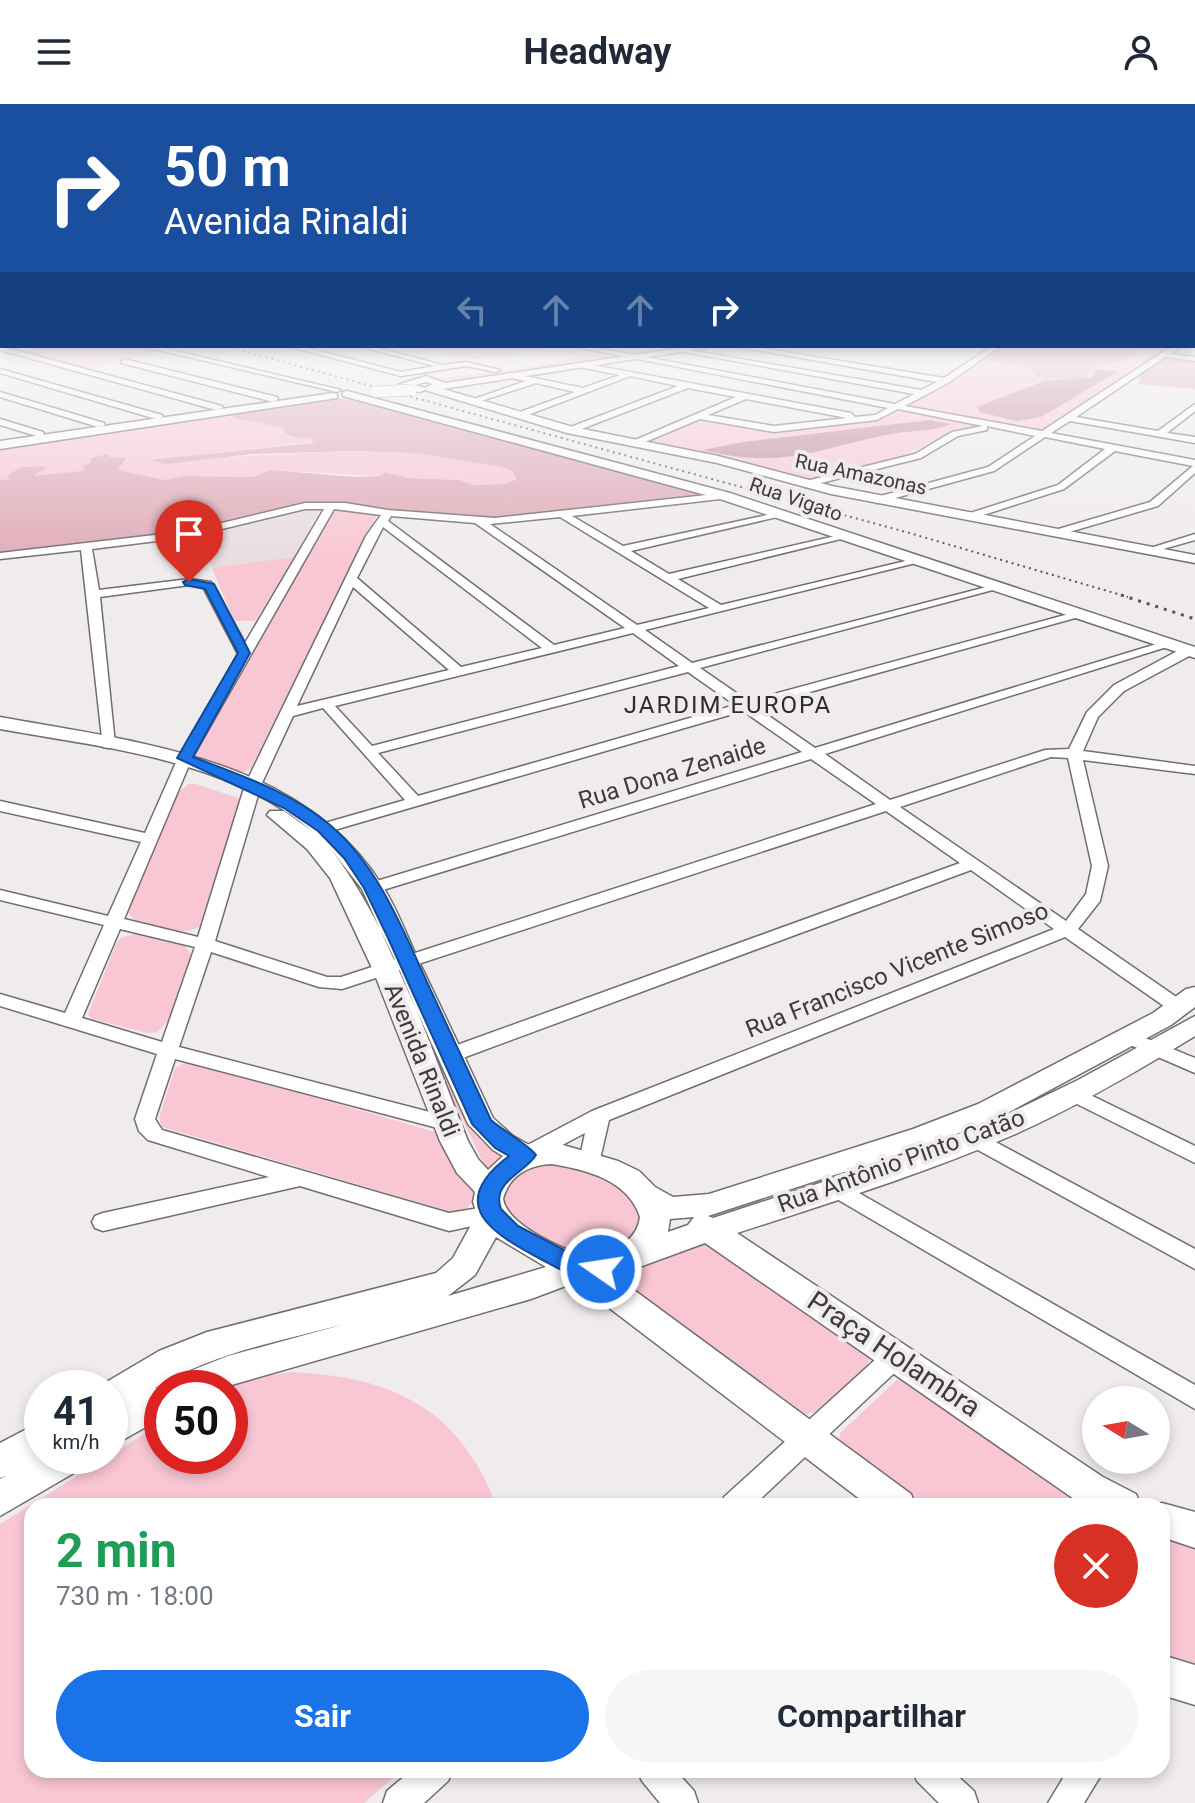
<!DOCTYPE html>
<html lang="pt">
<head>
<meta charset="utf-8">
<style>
	body { margin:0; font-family:Roboto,sans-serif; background:#f6f6f7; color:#1f2937; height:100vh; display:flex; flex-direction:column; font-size:30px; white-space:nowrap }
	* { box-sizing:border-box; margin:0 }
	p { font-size:26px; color:#747a83 }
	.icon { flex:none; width:44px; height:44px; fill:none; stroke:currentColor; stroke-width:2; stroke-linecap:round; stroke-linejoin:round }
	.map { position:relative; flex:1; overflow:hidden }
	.sheet { position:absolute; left:24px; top:1394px; width:1146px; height:280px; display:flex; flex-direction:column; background:#fff; border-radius:24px; box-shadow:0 4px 12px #0003 }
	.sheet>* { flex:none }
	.top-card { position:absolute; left:0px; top:0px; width:1196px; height:244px; box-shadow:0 4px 12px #0003; background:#1a4fa0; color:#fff; overflow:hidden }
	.needle { width:52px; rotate:281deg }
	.buttons { position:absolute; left:1082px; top:1282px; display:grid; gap:16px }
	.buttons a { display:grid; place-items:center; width:88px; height:88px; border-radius:50%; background:#fff; box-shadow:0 4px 12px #0003; font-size:40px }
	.speed { position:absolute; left:24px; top:1266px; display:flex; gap:16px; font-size:40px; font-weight:700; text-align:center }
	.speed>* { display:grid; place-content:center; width:104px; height:104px; border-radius:50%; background:#fff; box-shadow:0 4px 12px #0003; line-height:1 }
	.speed small { font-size:20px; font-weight:400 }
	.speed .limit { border:12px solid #d22; background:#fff; color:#111 }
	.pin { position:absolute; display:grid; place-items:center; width:68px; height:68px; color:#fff; margin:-82px -34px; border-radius:50% 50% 50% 0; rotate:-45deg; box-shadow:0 0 8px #0007 }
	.pin .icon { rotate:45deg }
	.me { position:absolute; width:88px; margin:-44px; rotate:283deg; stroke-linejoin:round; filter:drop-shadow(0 0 6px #0008) }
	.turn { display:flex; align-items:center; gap:28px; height:168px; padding:0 32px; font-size:36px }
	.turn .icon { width:104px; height:104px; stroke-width:2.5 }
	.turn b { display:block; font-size:56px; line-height:68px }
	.lanes { display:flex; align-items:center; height:76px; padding:0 32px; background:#0003; justify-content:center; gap:40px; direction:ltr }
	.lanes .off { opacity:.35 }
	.round { display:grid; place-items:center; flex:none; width:84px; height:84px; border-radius:42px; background:#f6f6f7 }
	.overview { display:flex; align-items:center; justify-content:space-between; height:136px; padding:0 32px }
	h1 { font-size:48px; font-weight:700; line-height:60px; color:#1e9e55 }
	.button { display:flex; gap:16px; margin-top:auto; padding:16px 32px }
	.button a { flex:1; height:92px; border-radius:48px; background:#1a73e8; color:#fff; font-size:32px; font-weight:700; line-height:92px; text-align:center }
	.button a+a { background:#f6f6f7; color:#1f2937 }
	header { display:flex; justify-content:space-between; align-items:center; height:104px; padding:0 32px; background:#fff; font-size:36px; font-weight:700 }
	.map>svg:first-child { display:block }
	.built { fill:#e9dde0 }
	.green { fill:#f9c7d4 }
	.forest { fill:#e0acb9 }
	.water { fill:#c18f9c }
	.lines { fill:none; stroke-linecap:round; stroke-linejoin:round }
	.street-casing { stroke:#726e6f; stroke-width:3 }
	.secondary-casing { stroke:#726e6f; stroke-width:3 }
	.street { fill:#fff; fill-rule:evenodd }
	.secondary { fill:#fff; fill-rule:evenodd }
	.rail-far1 { stroke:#575556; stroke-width:2; stroke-dasharray:2 4; stroke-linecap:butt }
	.rail { stroke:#575556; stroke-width:3; stroke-dasharray:3 6; stroke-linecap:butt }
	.secondary-bridge-casing { stroke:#726e6f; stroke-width:12; stroke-linecap:butt }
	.secondary-bridge { stroke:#fff; stroke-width:11 }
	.route { fill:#1a73e8; stroke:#114b97; stroke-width:2 }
	.labels { text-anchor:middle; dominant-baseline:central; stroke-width:8; stroke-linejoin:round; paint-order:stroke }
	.far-street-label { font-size:20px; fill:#3d3b3c; stroke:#f0eced }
	.far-quarter-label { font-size:24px; letter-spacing:2px; fill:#2e2b2c; stroke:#f0eced }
	.street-label { font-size:24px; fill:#3d3b3c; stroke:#f0eced }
	.near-street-label { font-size:28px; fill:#3d3b3c; stroke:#f0eced }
</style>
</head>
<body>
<header><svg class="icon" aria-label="menu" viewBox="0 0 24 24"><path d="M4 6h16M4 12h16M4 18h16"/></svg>Headway<svg class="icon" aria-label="person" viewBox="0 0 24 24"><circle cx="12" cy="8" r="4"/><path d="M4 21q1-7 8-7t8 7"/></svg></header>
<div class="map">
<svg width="1195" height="1699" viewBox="0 0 1195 1699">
	<rect width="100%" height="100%" fill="#f0eced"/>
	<path class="built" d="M298,405L319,407L294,453L212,464L197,432Z"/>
	<path class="green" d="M41,242H137L159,247L84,266L18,248Z
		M405,242H531L548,245L475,255Z
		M1006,242H1171L1040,330L909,301L953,278Z
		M597,249L616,256L445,280L438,275L552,259Z
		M903,304L982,322L955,328L901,352L809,375L648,337L699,315L776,327L869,318Z
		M230,309L234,314L285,324L286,330L300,334L313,333L314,338L152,356L355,347L414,349L502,363L512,367L517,375L504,380L472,381L460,376L407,374L385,368L380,372L271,366L252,373L184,372L165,376L118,366L124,357L117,353L91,359L85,367L33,373L12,369L14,375L0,376V343Z
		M342,403L375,410L376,413L251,664C237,676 212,661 196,655L193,652L334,405Z
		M294,453L255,517H234L212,464Z
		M188,680H196L238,694L241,698L202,821C186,834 138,827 128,808L175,691Z
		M134,830L185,842L191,850L169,916L157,928L147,929L92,915L88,910L116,840L121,834Z
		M407,891L414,892L481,1037L511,1052L489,1066L484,1060L405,896Z
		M187,958L197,959L442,1030L476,1093L462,1111L162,1023L159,1014L175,964Z
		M531,1059L572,1060L636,1093L647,1122C636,1131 619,1149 606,1153C574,1160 519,1126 499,1104L503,1075Z
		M704,1137L867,1248L869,1257L865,1265L815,1308L803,1311L614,1175L615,1170Z
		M292,1268C393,1273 459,1304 497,1402H32V1666H402L364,1699H0V1420L162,1319V1352H230L228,1284L256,1273Z
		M898,1275H908L1099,1402H913L839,1340L840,1329Z
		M1162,1425L1195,1435V1562L1162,1552Z"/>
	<path class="forest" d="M1012,242H1125L1139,246C1127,260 1110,257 1095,264C1089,268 1086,273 1079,277L1036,272L1030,263L988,256L995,247Z
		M1162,253L1195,255V285L1138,280L1143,266Z
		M334,294L376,299L704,391L495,414L387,405L346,399L314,398L197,426L0,449V376L11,375L7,373C19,362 26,362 46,363L34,372L84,367L83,362L90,359L91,354L108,350L110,353L126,354L118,366L165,376L184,372L252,373L271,366L355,373L380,372L385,368L407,374L460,376L472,381L504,380L517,375L512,367L502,363L414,349L355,347L252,350L165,360L150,356L313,339L312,333L300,334L286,330L284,324L234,314L230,309Z"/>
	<path class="water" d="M1097,265L1117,268L1041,313L1016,317L980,308L977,303L1044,277L1091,274Z
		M930,316L951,320C932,328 911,326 891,330C815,345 784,366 703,346L743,338Z"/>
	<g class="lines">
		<g class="street-casing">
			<path id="street" d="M0,242L222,302L223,304L216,306L0,246Z
				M141,242H155L341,286L337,288Z
				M287,242H300L401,268L435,262L358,242H371L442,261L466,258L500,266L496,268L466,262L401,272Z
				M571,242H587L895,300L914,290L679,247L683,245L921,286L937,278L733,242H750L944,274L992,242H1001L948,279L905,302L1042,327L1172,242H1181L1171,250L1195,253V257L1165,253L1076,313L1158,327L1195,300V307L1167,329L1195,333V339L1070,317L1051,329L1195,356V369L1158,402L1059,431L1055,430V426L1150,398L1193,362L1115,347L1064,385L971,415L966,412L967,410L1058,381L1105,345L1045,333L994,367L877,399L872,396L873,394L988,363L1035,332L987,322V326L958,332L921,354L805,383L800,380L802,378L915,350L952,328L983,322L898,305L877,316L774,328L700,315L638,341L635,336L736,293L688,284L571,329L568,324L678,282L630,272L520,314L517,309L575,288L536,279L475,299L468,297L526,277L506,273L509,269L583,284L620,271L579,263L582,259L851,309L855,313L875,311L888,304ZM746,295L847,314L774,322L708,311Z
				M124,255L277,293L278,295L274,298L121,259Z
				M0,265L162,311L163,313L156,315L0,269Z
				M0,288L104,319L105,321L98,323L0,293Z
				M0,315L43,328L44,330L40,333L0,321Z
				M725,389L729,390V394L572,412L623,442L781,408L786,411L631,447L669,470L844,430L849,433L678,475L721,501L918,454L924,457L645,526L692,559L998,480L1004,483L700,564L748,597L1076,508L1086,511L756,603L815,644L1163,538L1173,541L825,650L890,696L1045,646L1069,645L1087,608L1114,581L1183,544H1193V550L1124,587L1098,613L1083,647L1195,662V670L1083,656L1108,762L1100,797L1078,825L1185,899L1187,903L1185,907H1171L1065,833L609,1016L598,1064L590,1066L582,1064L579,1058L585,1029L536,1055L528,1058L520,1055L517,1050L520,1045L592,1007L1054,825L971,766L460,955H446L443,950L446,945L960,759L886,707L342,885L319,883L211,848L179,943L449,1013L456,1015L459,1020L456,1025L449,1027L175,955L155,1015L162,1026L449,1109L492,1102L500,1104L503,1110L500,1116L449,1127L300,1082L103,1127L95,1124L92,1118L95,1112L103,1109L269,1073L148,1036L139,1027L135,1015L157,950L0,902V890L65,909L104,821L0,796V786L108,812L141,738L0,707V697L145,729L178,654L238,550L203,483L189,481L100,493L115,640L108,644L103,643L81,446L0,455V449L189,427L305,399H345L388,406L495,414ZM305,405H324L245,539L211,478L189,475L99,486L92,445L189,433ZM334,405L381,411L366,432L245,681L198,833L124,815L192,654ZM391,412L475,419L625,524L554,541L388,417ZM560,413L709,504L637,521L490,420ZM383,423L542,544L461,563L357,474ZM353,483L449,566L297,602ZM633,529L679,562L372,642L335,602ZM688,568L735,601L418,692L378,649ZM323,604L405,696L318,721L316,724L324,729L743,607L802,648L367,780L365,784L373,789L811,655L876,700L341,873H327L215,837L261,681L293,612ZM1051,653L1068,654L1092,762L1086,790L1066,817L900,703ZM120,825L195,843L162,938L82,914Z
				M1195,430V436L1149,449L1144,446Z
				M1128,927L1195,954V969L1121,937L1118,933Z
				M1074,983L1195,1042V1059L1067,995L1064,990L1067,985Z
				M975,1027L1195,1145V1165L967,1040L964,1035L967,1030Z
				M838,1077L1195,1281V1305L830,1091L827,1085L830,1079Z
				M897,1241L906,1244L909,1251L906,1258L753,1402H720L724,1393L888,1244Z
				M412,1666H453L448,1677L424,1699H383L387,1687Z
				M637,1666H675L694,1687L698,1699H660L642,1677Z
				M912,1666H951L974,1687L978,1699H939L917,1677Z
				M1068,1666H1104L1084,1699H1048Z"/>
		</g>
		<g class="secondary-casing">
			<path id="secondary" d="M694,242H719L443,285L573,323L718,352L832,382L1195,451V459L831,390L717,359L567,329L425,286L420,288L402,285L400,280L426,272L445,279ZM426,278L433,280L425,284L415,281Z
				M347,287L730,389L1195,543V554L720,395L343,292V288Z
				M333,289L337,290V294L0,345V337Z
				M0,613C136,638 303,653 383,783C398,806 408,835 420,860C445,911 469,963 493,1014L513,1032L531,1042L563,1041L618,1057L639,1067L655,1083L673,1093L709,1090L913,1025L978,1000L1153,909L1186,885L1195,883V903L1171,921L998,1014L933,1039L708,1112L713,1114L881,1059L993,1017L1078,976L1195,912V932C1136,968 1076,1003 1013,1031C924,1070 829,1099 737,1129L1103,1373L1136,1390L1141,1402H1087L1077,1397L705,1139L615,1172L911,1390L916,1402H869L604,1200L579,1177L531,1195L221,1284H162V1314L110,1343V1310L117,1305L110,1308V1284L98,1283L159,1247L207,1228L436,1169L453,1154L477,1110L473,1098L475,1088L457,1069L440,1037L373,866L330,774L307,745L267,711L270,707H284L312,727C227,655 106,644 0,625ZM326,739L362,785L468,1020L493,1046L503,1052L488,1066L478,1055L468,1037C428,939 392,822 326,739ZM552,1060C587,1066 628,1076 640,1113C637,1138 612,1149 589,1155C565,1145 508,1123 503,1095C509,1071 529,1061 552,1060ZM694,1113L688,1121L668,1128L670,1115ZM496,1133L546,1163L448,1192L475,1171ZM345,1220L228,1252L172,1274L167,1283L155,1284C213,1249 280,1237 345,1220Z
				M42,1317V1352H89L84,1363L0,1412V1375L6,1372L0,1374V1339Z
				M1162,1399L1195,1408V1444L1162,1433V1402H1153Z
				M1162,1551L1195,1561V1601L1162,1591Z"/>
		</g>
		<use href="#street" class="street"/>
		<use href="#secondary" class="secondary"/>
		<path class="rail-far1" d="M225,242L906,428L1128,493"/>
		<path class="rail" d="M1121,491L1195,515"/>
		<g class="secondary-bridge-casing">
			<path id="secondary-bridge" d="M376,288L411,286"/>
		</g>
		<use href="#secondary-bridge" class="secondary-bridge"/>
	</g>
	<linearGradient id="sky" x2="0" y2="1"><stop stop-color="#98a5ca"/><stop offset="0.48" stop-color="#f8f6f7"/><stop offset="1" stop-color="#f8f6f7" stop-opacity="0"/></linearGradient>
	<rect width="1195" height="459" fill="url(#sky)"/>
	<path class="route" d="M189,475L214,480L250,549L193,653C240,671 291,688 330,721C377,761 401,821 426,876C448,923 469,969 491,1016C502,1026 529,1041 536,1051C525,1069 491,1078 501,1105L518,1122L585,1157L609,1158L613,1165L609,1171C581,1181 560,1165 535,1152C485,1126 449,1097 509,1052L495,1044L472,1020L388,834L364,784L344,754L318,727L284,704L177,654L238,549L205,485L185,481L183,478Z"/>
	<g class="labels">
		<g class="far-street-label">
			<text transform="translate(861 370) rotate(12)">Rua Amazonas</text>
			<text transform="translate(796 395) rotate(19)">Rua Vigato</text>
		</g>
		<g class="far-quarter-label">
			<text x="728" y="601">JARDIM EUROPA</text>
		</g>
		<g class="street-label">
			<text transform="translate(672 669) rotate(-17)">Rua Dona Zenaide</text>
			<text transform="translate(897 866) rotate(-22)">Rua Francisco Vicente Simoso</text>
			<text transform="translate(422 956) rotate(68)">Avenida Rinaldi</text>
			<text transform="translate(901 1057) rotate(-20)">Rua Antônio Pinto Catão</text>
		</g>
		<g class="near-street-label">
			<text transform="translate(894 1250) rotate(34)">Praça Holambra</text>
		</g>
	</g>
</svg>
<div class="buttons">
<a><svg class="needle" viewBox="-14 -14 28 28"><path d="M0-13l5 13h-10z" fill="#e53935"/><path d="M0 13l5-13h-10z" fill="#747a83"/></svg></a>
</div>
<div class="speed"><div>41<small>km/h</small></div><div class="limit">50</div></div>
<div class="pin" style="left:189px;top:478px;background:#d93025"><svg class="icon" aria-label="arrive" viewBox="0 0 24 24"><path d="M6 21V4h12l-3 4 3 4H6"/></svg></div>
<svg class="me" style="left:601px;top:1165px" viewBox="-20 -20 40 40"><circle r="17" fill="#1a73e8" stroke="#fff" stroke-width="3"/><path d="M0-11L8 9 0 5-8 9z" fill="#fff"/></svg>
<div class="top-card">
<div class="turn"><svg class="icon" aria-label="right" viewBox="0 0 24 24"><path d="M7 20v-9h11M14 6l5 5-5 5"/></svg><div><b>50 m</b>Avenida Rinaldi</div></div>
<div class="lanes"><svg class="icon off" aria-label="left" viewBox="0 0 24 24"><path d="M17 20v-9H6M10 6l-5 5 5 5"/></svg><svg class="icon off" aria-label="ahead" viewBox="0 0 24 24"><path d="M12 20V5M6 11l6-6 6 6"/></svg><svg class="icon off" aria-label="ahead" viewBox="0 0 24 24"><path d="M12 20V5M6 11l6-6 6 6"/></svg><svg class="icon" aria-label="right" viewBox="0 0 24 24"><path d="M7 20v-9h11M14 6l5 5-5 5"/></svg></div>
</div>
<section class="sheet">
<div class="overview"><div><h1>2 min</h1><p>730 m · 18:00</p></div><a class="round" style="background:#d93025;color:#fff"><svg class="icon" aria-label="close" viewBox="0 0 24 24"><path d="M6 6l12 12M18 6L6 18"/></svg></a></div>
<div class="button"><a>Sair</a><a>Compartilhar</a></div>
</section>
</div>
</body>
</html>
